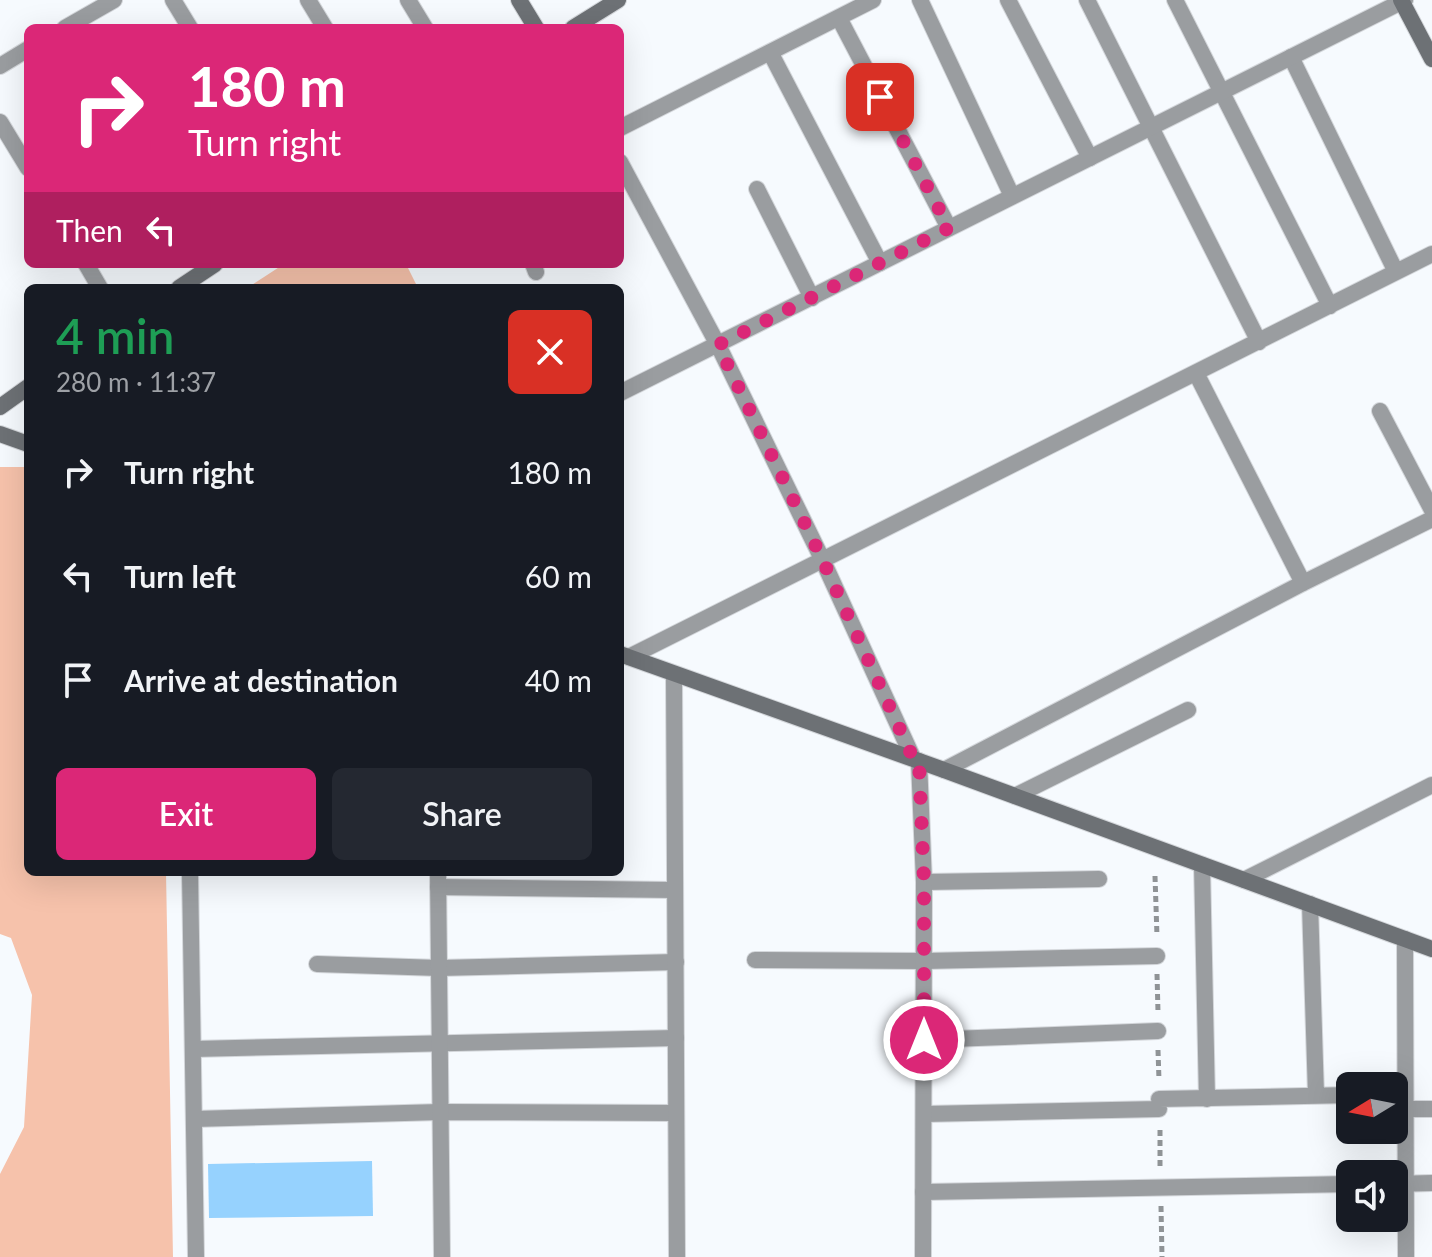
<!DOCTYPE html>
<html lang="en">
<head>
<meta charset="utf-8">
<style>
	body { margin:0; font-family:Lato,sans-serif; background:#242831; color:#f1f3f6; height:100vh; display:flex; flex-direction:column; font-size:30px; white-space:nowrap }
	* { box-sizing:border-box; margin:0 }
	p { font-size:26px; color:#9ea1a6 }
	.icon { flex:none; width:44px; height:44px; fill:none; stroke:currentColor; stroke-width:2; stroke-linecap:round; stroke-linejoin:round }
	.map { position:relative; flex:1; overflow:hidden }
	.side { position:absolute; left:24px; top:284px; width:600px; height:592px; display:flex; flex-direction:column; background:#171b24; border-radius:12px; box-shadow:0 8px 32px #0002 }
	.side>* { flex:none }
	.guide { position:absolute; left:24px; top:24px; width:600px; height:244px; border-radius:12px; box-shadow:0 8px 32px #0002; background:#db2777; color:#fff; overflow:hidden }
	.needle { width:52px; rotate:260deg }
	.fabs { position:absolute; left:1336px; top:1072px; display:grid; gap:16px }
	.fabs a { display:grid; place-items:center; width:72px; height:72px; border-radius:12px; background:#171b24; box-shadow:0 8px 32px #0002; font-size:40px }
	.pin { position:absolute; display:grid; place-items:center; width:68px; height:68px; color:#fff; margin:-34px; border-radius:16px; box-shadow:0 4px 12px #0006 }
	.me { position:absolute; width:88px; margin:-44px; rotate:0deg; stroke-linejoin:round; filter:drop-shadow(0 0 6px #0008) }
	.turn { display:flex; align-items:center; gap:28px; height:168px; padding:0 32px; font-size:36px }
	.turn .icon { width:104px; height:104px; stroke-width:2.5 }
	.turn b { display:block; font-size:56px; line-height:68px }
	.then { display:flex; align-items:center; height:76px; padding:0 32px; background:#0003; gap:16px; font-size:30px }
	.round { display:grid; place-items:center; flex:none; width:84px; height:84px; border-radius:12px; background:#242831 }
	.summary { display:flex; align-items:center; justify-content:space-between; height:136px; padding:0 32px }
	h1 { font-size:48px; font-weight:600; line-height:60px; color:#1e9e55 }
	.button { display:flex; gap:16px; margin-top:auto; padding:16px 32px }
	.button a { flex:1; height:92px; border-radius:12px; background:#db2777; color:#fff; font-size:32px; font-weight:600; line-height:92px; text-align:center }
	.button a+a { background:#242831; color:#f1f3f6 }
	ul { padding:0; list-style:none }
	li { display:flex; align-items:center; gap:24px; height:104px; padding:0 32px }
	li div { flex:1 }
	li b { display:block; font-size:30px }
	li em { font-style:normal }
	.map>svg:first-child { display:block }
	.green { fill:#f6c2ab }
	.building { fill:#96d2fe }
	.lines { fill:none; stroke-linecap:round; stroke-linejoin:round }
	.lane-casing { stroke:#d4d7db; stroke-width:18 }
	.street-casing { stroke:#d4d7db; stroke-width:18 }
	.secondary-casing { stroke:#d4d7db; stroke-width:18 }
	.path { stroke:#8f9396; stroke-width:5; stroke-dasharray:6 4; stroke-linecap:butt }
	.lane { stroke:#9a9da0; stroke-width:16 }
	.street { stroke:#9a9da0; stroke-width:16 }
	.secondary { stroke:#6d7175; stroke-width:16 }
	.route { stroke:#db2777; stroke-width:14; stroke-dasharray:0 25.2 }
</style>
</head>
<body>
<div class="map">
<svg width="1432" height="1257" viewBox="0 0 1432 1257">
	<rect width="100%" height="100%" fill="#f6fafe"/>
	<path class="green" d="M284,264H406L418,288H247Z
		M0,467H28V872H166L173,1257H0V1174L24,1127L32,995L11,938L0,934Z"/>
	<path class="building" d="M372,1161L373,1216L209,1218L208,1164Z"/>
	<g class="lines">
		<g class="lane-casing">
			<path id="lane" d="M408,0L425,28
				M920,0L1012,196
				M1008,0L1090,158
				M1087,0L1259,342
				M1175,0L1330,306
				M839,18L949,228
				M770,52L880,263
				M1291,57L1396,272
				M620,128L873,0
				M757,189L812,298
				M533,264L536,272
				M1196,373L1303,583
				M1380,411L1432,510
				M629,657L1432,254
				M944,770L1303,583L1432,519
				M1015,796L1188,710
				M1202,865L1207,1099
				M1244,880L1432,785
				M924,882L1099,879
				M438,887L675,890
				M1310,904L1316,1095
				M755,960L924,961L1157,956
				M317,964L439,968L676,962
				M924,1040L1158,1031
				M193,1049L676,1038
				M1159,1099L1350,1095
				M1405,1109H1432
				M924,1114L1159,1109
				M194,1119L440,1112L676,1113
				M1394,1184L1432,1183
				M923,1192L1350,1184"/>
		</g>
		<g class="street-casing">
			<path id="street" d="M173,0L190,28
				M308,0L325,28
				M65,28L114,0
				M0,66L28,49
				M0,122L28,168
				M620,162L718,345L823,561L913,758
				M86,264L100,288
				M620,393L1405,0
				M674,674L677,1257
				M919,761L924,882L923,1257
				M190,872L196,1257
				M438,872L442,1257
				M1405,939L1406,1257"/>
		</g>
		<g class="secondary-casing">
			<path id="secondary" d="M519,0L536,28
				M1401,0L1432,59
				M573,28L618,0
				M179,288L215,264
				M0,407L28,387
				M0,434L28,444
				M620,654L944,770L1432,949"/>
		</g>
		<path class="path" d="M1155,876L1157,936
			M1157,974L1158,1012
			M1158,1050L1159,1080
			M1160,1130V1168
			M1161,1206L1162,1257"/>
		<use href="#lane" class="lane"/>
		<use href="#street" class="street"/>
		<use href="#secondary" class="secondary"/>
	</g>
	<g class="lines">
		<path class="route" d="M880,97L949,228L718,345L823,561L913,758L919,761L924,882V1040"/>
	</g>
</svg>
<div class="fabs">
<a><svg class="needle" viewBox="-14 -14 28 28"><path d="M0-13l5 13h-10z" fill="#e53935"/><path d="M0 13l5-13h-10z" fill="#9ea1a6"/></svg></a>
<a><svg class="icon" aria-label="sound" viewBox="0 0 24 24"><path d="M4 9h4l5-4v14l-5-4H4zM17 9q2 3 0 6"/></svg></a>
</div>
<div class="pin" style="left:880px;top:97px;background:#d93025"><svg class="icon" aria-label="arrive" viewBox="0 0 24 24"><path d="M6 21V4h12l-3 4 3 4H6"/></svg></div>
<svg class="me" style="left:924px;top:1040px" viewBox="-20 -20 40 40"><circle r="17" fill="#db2777" stroke="#fff" stroke-width="3"/><path d="M0-11L8 9 0 5-8 9z" fill="#fff"/></svg>
<div class="guide">
<div class="turn"><svg class="icon" aria-label="right" viewBox="0 0 24 24"><path d="M7 20v-9h11M14 6l5 5-5 5"/></svg><div><b>180 m</b>Turn right</div></div>
<div class="then">Then<svg class="icon" aria-label="left" viewBox="0 0 24 24"><path d="M17 20v-9H6M10 6l-5 5 5 5"/></svg></div>
</div>
<section class="side">
<div class="summary"><div><h1>4 min</h1><p>280 m · 11:37</p></div><a class="round" style="background:#d93025;color:#fff"><svg class="icon" aria-label="close" viewBox="0 0 24 24"><path d="M6 6l12 12M18 6L6 18"/></svg></a></div>
<ul>
<li><svg class="icon" aria-label="right" viewBox="0 0 24 24"><path d="M7 20v-9h11M14 6l5 5-5 5"/></svg><div><b>Turn right</b></div><em>180 m</em></li>
<li><svg class="icon" aria-label="left" viewBox="0 0 24 24"><path d="M17 20v-9H6M10 6l-5 5 5 5"/></svg><div><b>Turn left</b></div><em>60 m</em></li>
<li><svg class="icon" aria-label="arrive" viewBox="0 0 24 24"><path d="M6 21V4h12l-3 4 3 4H6"/></svg><div><b>Arrive at destination</b></div><em>40 m</em></li>
</ul>
<div class="button"><a>Exit</a><a>Share</a></div>
</section>
</div>
</body>
</html>
